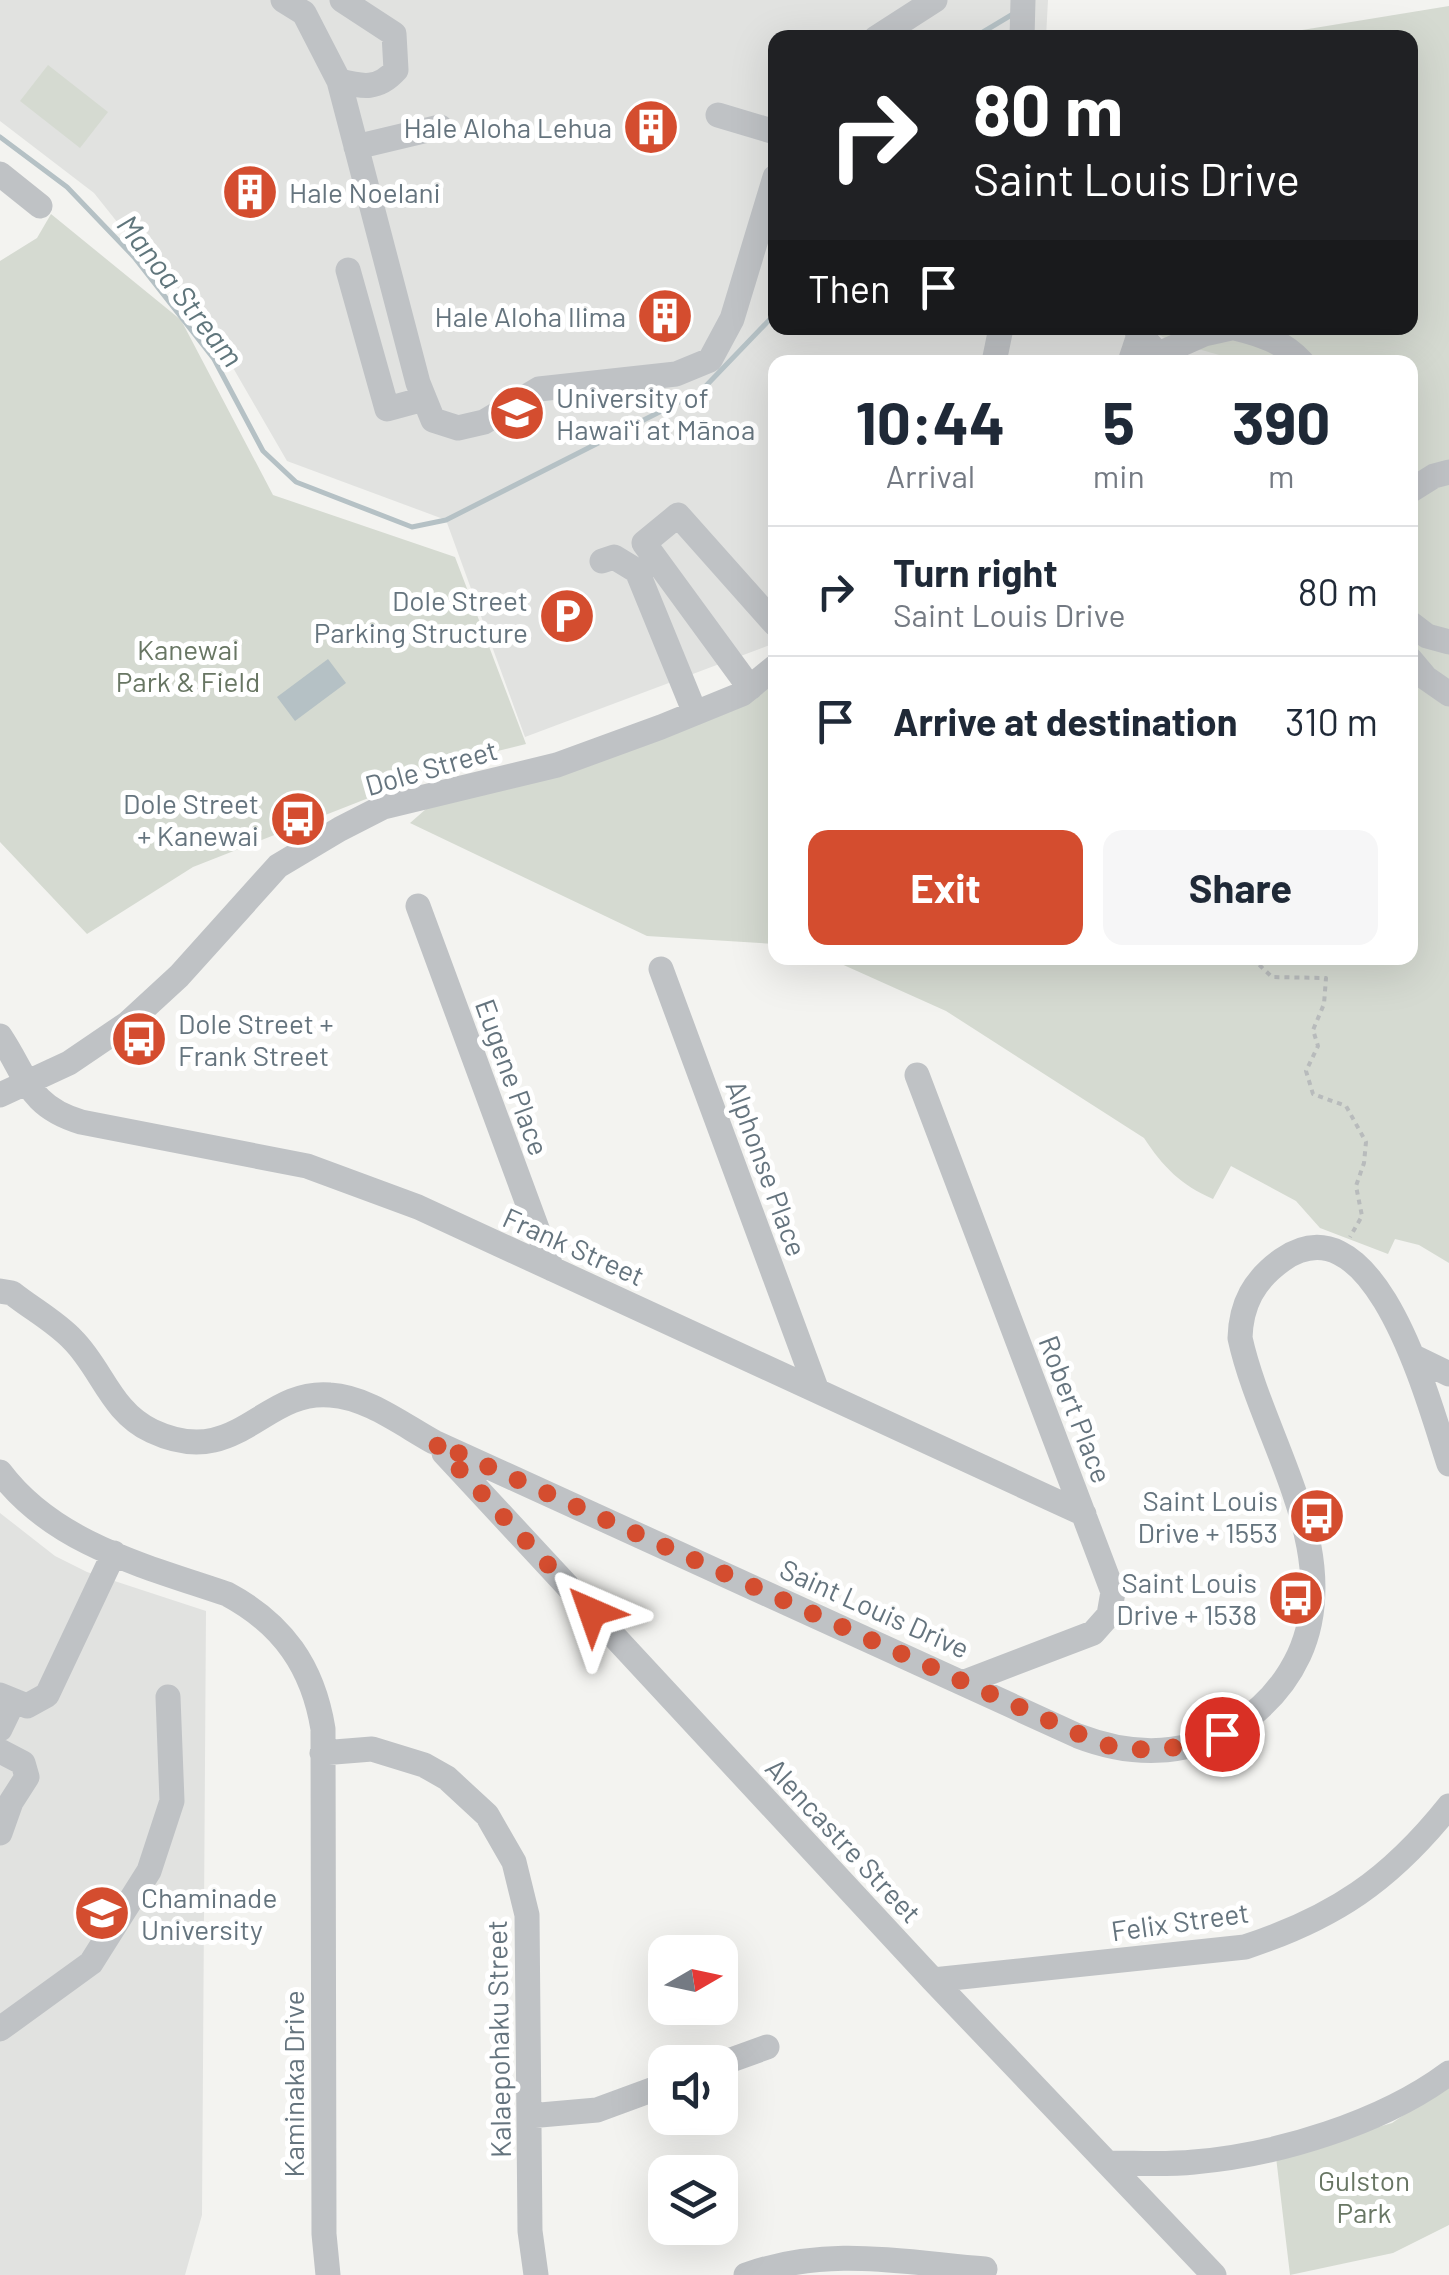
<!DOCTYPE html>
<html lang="en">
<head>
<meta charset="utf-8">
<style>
	body { margin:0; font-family:Barlow,sans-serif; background:#f6f6f7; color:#1f2937; height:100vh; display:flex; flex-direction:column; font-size:38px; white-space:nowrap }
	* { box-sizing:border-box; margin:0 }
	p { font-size:32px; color:#747a83 }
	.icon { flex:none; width:55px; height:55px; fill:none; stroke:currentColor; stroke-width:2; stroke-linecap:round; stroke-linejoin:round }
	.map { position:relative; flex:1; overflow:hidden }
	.side { position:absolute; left:768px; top:355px; width:650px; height:610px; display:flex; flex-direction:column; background:#fff; border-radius:20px; box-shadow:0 10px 40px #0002 }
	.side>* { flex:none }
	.top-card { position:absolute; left:768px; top:30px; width:650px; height:305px; border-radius:20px; box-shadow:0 10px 40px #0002; background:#202124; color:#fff; overflow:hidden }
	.needle { width:65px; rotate:81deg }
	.controls { position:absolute; left:648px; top:1935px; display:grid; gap:20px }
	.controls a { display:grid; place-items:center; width:90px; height:90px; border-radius:20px; background:#fff; box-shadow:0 10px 40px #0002; font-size:50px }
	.pin { position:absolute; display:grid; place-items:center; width:85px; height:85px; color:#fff; margin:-42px; border:5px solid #fff; border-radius:50%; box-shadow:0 2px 10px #0007 }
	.me { position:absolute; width:110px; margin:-55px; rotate:317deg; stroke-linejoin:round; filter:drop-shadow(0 0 8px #0008) }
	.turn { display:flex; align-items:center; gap:35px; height:210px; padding:0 40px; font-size:45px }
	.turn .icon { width:130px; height:130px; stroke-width:2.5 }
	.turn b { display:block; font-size:70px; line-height:85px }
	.then { display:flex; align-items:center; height:95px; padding:0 40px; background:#0003; gap:20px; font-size:38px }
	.eta { display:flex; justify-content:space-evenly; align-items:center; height:170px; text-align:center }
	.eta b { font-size:60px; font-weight:700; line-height:70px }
	.primary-button { display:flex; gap:20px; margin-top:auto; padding:20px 40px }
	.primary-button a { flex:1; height:115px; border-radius:20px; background:#d44d2f; color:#fff; font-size:40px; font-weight:700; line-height:115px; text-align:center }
	.primary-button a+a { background:#f6f6f7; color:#1f2937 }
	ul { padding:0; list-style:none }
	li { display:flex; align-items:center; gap:30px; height:130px; padding:0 40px; border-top:2px solid #e0e1e3 }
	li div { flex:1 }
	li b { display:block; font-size:38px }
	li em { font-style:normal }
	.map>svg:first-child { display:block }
	.built { fill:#e1e2e0 }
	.green { fill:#d5dad1 }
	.water { fill:#b5c1c5 }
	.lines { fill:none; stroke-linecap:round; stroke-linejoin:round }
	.stream { stroke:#b5c1c5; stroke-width:5 }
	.path { stroke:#b8bbbc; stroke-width:4; stroke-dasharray:5 5; stroke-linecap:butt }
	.minor { stroke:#bfc2c5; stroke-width:25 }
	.route { stroke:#d44d2f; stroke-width:18; stroke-dasharray:0 32.4 }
	.labels { text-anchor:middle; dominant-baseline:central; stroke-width:10; stroke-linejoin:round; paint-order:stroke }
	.poi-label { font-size:28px; fill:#65747e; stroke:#fff; text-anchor:end }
	.park-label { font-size:28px; fill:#687663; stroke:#fff }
	.street-label { font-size:28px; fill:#65747e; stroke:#fff }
	.water-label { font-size:30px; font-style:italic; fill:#60767c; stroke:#fff }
</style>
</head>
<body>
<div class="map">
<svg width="1449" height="2275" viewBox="0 0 1449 2275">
	<rect width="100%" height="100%" fill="#f3f3f0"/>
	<path class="built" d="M0,0H1048L1046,37L775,38V328H1365L1370,362H775V643L525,737L446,520L287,461L232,366L94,193L0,121Z
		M0,1513L55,1556L87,1572L206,1611L202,2215L185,2275H0Z"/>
	<path class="green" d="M1449,6V1263L1419,1245L1395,1239L1388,1254L1320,1228L1296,1201L1231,1166L1213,1199C1181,1185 1163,1167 1144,1138L946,1011L828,958H1410V362H1244L1170,341L1147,328H1410V38L1259,37Z
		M48,65L108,112L80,148L20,101Z
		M51,214L181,320L273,495L455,557L526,744L473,757L193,867L87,934L0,842V261L37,238Z
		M775,667V944L647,936L410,823L450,788L557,765Z
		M1449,2084V2225L1393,2253L1290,2275L1276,2157L1392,2123Z"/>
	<path class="water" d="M328,659L346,683L295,721L277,697Z"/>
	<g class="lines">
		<path class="stream" d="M973,38L1013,14
			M0,137L67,187L134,257L214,359L263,451L296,482L412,527L446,520L701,391L775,314"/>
		<path class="path" d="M1252,958L1272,977L1326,978L1324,1004L1313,1030L1318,1046L1306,1071L1313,1094L1346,1106L1366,1142L1364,1163L1356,1186L1362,1216L1350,1237"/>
		<path class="minor" d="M283,0L304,13L339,81L418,383L433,420L458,428L484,422L539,389L676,374L710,360L732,319L775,177
			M876,38L935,0
			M1022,38L1023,0
			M339,81C363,87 378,90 396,70L394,34L342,0
			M718,115L775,132
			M356,147L440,127
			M0,174L40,206
			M348,270L387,409L424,399
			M1135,328L1165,362
			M1235,328C1260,334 1284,342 1302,362
			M1159,354L1204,334L1231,328
			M994,362L1001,328
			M1130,362L1140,332
			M1410,491L1434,476L1449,472
			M602,561L614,557L637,571L695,713
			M1410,623L1427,636L1449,642
			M1410,659L1426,678L1449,694
			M750,688L644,543L678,515L775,624
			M418,906L552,1269
			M661,969L816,1388
			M0,1036C28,1078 28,1106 81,1122L307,1166L418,1207L1084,1514
			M917,1075L1113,1592L1109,1615L1093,1633L965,1682
			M0,1095L69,1063L128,1023L179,976L278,866L340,829L383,807L557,765L661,727L742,694L775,667
			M0,1291L12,1293C32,1309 55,1321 73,1340C102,1369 111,1412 152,1431C237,1471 262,1389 330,1395C367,1397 403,1425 434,1442L1078,1736C1130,1756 1184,1757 1233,1728C1262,1710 1285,1685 1299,1655C1346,1552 1262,1439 1240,1338C1241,1304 1254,1280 1282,1260C1376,1194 1430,1408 1449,1464
			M1412,1356L1449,1374
			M444,1453L933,1980L1214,2275
			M0,1472C54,1544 145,1566 227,1594C283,1624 313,1667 323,1729L324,2234L328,2275
			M0,1695L27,1706L47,1695L114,1553
			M0,1729L13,1702
			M0,1751L23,1763L27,1777L11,1802L0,1833
			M322,1753L372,1749L424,1765L447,1778L487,1815L514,1862L527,1915L530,2231L536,2275
			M933,1980L1245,1947C1334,1918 1390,1880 1449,1806
			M0,2029L91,1963L149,1871L172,1801L168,1697
			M720,2064L767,2047
			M529,2116L597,2110L665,2085
			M1108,2163C1137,2163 1166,2165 1194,2162C1277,2155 1382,2123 1449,2073
			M746,2275C828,2246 901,2262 985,2269"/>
	</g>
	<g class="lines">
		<path class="route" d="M592,1612L434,1442L1101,1744C1145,1754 1181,1750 1222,1734"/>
	</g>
	<defs>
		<g id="building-disc" transform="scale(2.875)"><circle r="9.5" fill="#d44d2f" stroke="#fff"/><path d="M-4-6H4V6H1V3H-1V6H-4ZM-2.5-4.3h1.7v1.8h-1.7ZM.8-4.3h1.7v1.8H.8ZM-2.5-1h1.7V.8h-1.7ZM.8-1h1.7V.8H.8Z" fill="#fff"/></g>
		<g id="university-disc" transform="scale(2.875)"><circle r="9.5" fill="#d44d2f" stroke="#fff"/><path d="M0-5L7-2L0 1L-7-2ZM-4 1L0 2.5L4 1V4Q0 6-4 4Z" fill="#fff"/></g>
		<g id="parking-disc" transform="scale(2.875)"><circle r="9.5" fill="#d44d2f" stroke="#fff"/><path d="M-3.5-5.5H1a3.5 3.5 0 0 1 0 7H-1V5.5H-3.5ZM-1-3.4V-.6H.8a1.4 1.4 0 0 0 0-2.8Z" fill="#fff"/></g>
		<g id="bus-disc" transform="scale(2.875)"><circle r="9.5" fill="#d44d2f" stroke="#fff"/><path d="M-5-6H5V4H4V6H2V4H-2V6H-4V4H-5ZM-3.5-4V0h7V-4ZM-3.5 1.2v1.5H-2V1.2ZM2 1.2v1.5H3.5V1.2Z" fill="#fff"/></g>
	</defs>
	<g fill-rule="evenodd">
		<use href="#building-disc" x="651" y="127"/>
		<use href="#building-disc" x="250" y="192"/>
		<use href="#building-disc" x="665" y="316"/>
		<use href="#university-disc" x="517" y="413"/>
		<use href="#parking-disc" x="567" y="616"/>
		<use href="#bus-disc" x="298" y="819"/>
		<use href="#bus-disc" x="139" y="1039"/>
		<use href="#bus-disc" x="1317" y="1516"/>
		<use href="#bus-disc" x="1296" y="1598"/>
		<use href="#university-disc" x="102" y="1913"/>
	</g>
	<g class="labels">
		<g class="poi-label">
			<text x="612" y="127">Hale Aloha Lehua</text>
			<text x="289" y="192" text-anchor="start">Hale Noelani</text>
			<text x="626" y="316">Hale Aloha Ilima</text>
			<text x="556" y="397" text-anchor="start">University of<tspan x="556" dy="32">Hawaiʻi at Mānoa</tspan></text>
			<text x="528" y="600">Dole Street<tspan x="528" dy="32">Parking Structure</tspan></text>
			<text x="259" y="803">Dole Street<tspan x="259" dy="32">+ Kanewai</tspan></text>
			<text x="178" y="1023" text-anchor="start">Dole Street +<tspan x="178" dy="32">Frank Street</tspan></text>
			<text x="1278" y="1500">Saint Louis<tspan x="1278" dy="32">Drive + 1553</tspan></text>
			<text x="1257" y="1582">Saint Louis<tspan x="1257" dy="32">Drive + 1538</tspan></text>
			<text x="141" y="1897" text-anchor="start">Chaminade<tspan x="141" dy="32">University</tspan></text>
		</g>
		<g class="park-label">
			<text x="188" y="649">Kanewai<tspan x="188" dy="32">Park &amp; Field</tspan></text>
			<text x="1364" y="2180">Gulston<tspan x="1364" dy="32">Park</tspan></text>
		</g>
		<g class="street-label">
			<text transform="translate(431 767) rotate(-16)">Dole Street</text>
			<text transform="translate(513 1077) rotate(70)">Eugene Place</text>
			<text transform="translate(767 1168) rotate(70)">Alphonse Place</text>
			<text transform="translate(574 1246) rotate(24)">Frank Street</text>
			<text transform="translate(1076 1409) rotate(69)">Robert Place</text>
			<text transform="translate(875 1608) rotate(24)">Saint Louis Drive</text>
			<text transform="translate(844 1840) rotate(47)">Alencastre Street</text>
			<text transform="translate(1180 1921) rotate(-8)">Felix Street</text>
			<text transform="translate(498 2039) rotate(-91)">Kalaepohaku Street</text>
			<text transform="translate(293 2084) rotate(-90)">Kaminaka Drive</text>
		</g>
		<g class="water-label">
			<text transform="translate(181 290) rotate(52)">Manoa Stream</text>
		</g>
	</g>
</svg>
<div class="controls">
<a><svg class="needle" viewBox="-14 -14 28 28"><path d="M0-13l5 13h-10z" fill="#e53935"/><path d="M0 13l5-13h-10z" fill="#747a83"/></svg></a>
<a><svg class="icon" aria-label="sound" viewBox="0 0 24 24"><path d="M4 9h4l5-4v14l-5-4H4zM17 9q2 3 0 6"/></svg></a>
<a><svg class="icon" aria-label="layers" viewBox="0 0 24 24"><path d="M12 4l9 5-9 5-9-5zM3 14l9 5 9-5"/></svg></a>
</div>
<div class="pin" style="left:1222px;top:1734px;background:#d93025"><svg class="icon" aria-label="arrive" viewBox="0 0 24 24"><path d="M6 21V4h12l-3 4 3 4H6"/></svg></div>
<svg class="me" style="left:592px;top:1612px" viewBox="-20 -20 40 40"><path d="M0-17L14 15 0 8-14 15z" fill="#d44d2f" stroke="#fff" stroke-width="4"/></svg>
<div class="top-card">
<div class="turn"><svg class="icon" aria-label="right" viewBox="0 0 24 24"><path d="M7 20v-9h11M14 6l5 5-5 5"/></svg><div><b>80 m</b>Saint Louis Drive</div></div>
<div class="then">Then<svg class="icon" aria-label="arrive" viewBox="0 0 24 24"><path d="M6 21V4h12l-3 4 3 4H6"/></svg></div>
</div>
<section class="side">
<div class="eta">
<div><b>10:44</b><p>Arrival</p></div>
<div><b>5</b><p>min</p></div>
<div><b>390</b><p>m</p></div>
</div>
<ul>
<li><svg class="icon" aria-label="right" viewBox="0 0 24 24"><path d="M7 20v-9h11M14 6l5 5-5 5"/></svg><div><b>Turn right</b><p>Saint Louis Drive</p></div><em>80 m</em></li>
<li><svg class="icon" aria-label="arrive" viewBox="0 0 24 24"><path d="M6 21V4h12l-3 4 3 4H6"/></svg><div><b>Arrive at destination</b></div><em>310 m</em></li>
</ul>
<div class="primary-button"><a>Exit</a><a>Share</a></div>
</section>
</div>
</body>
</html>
